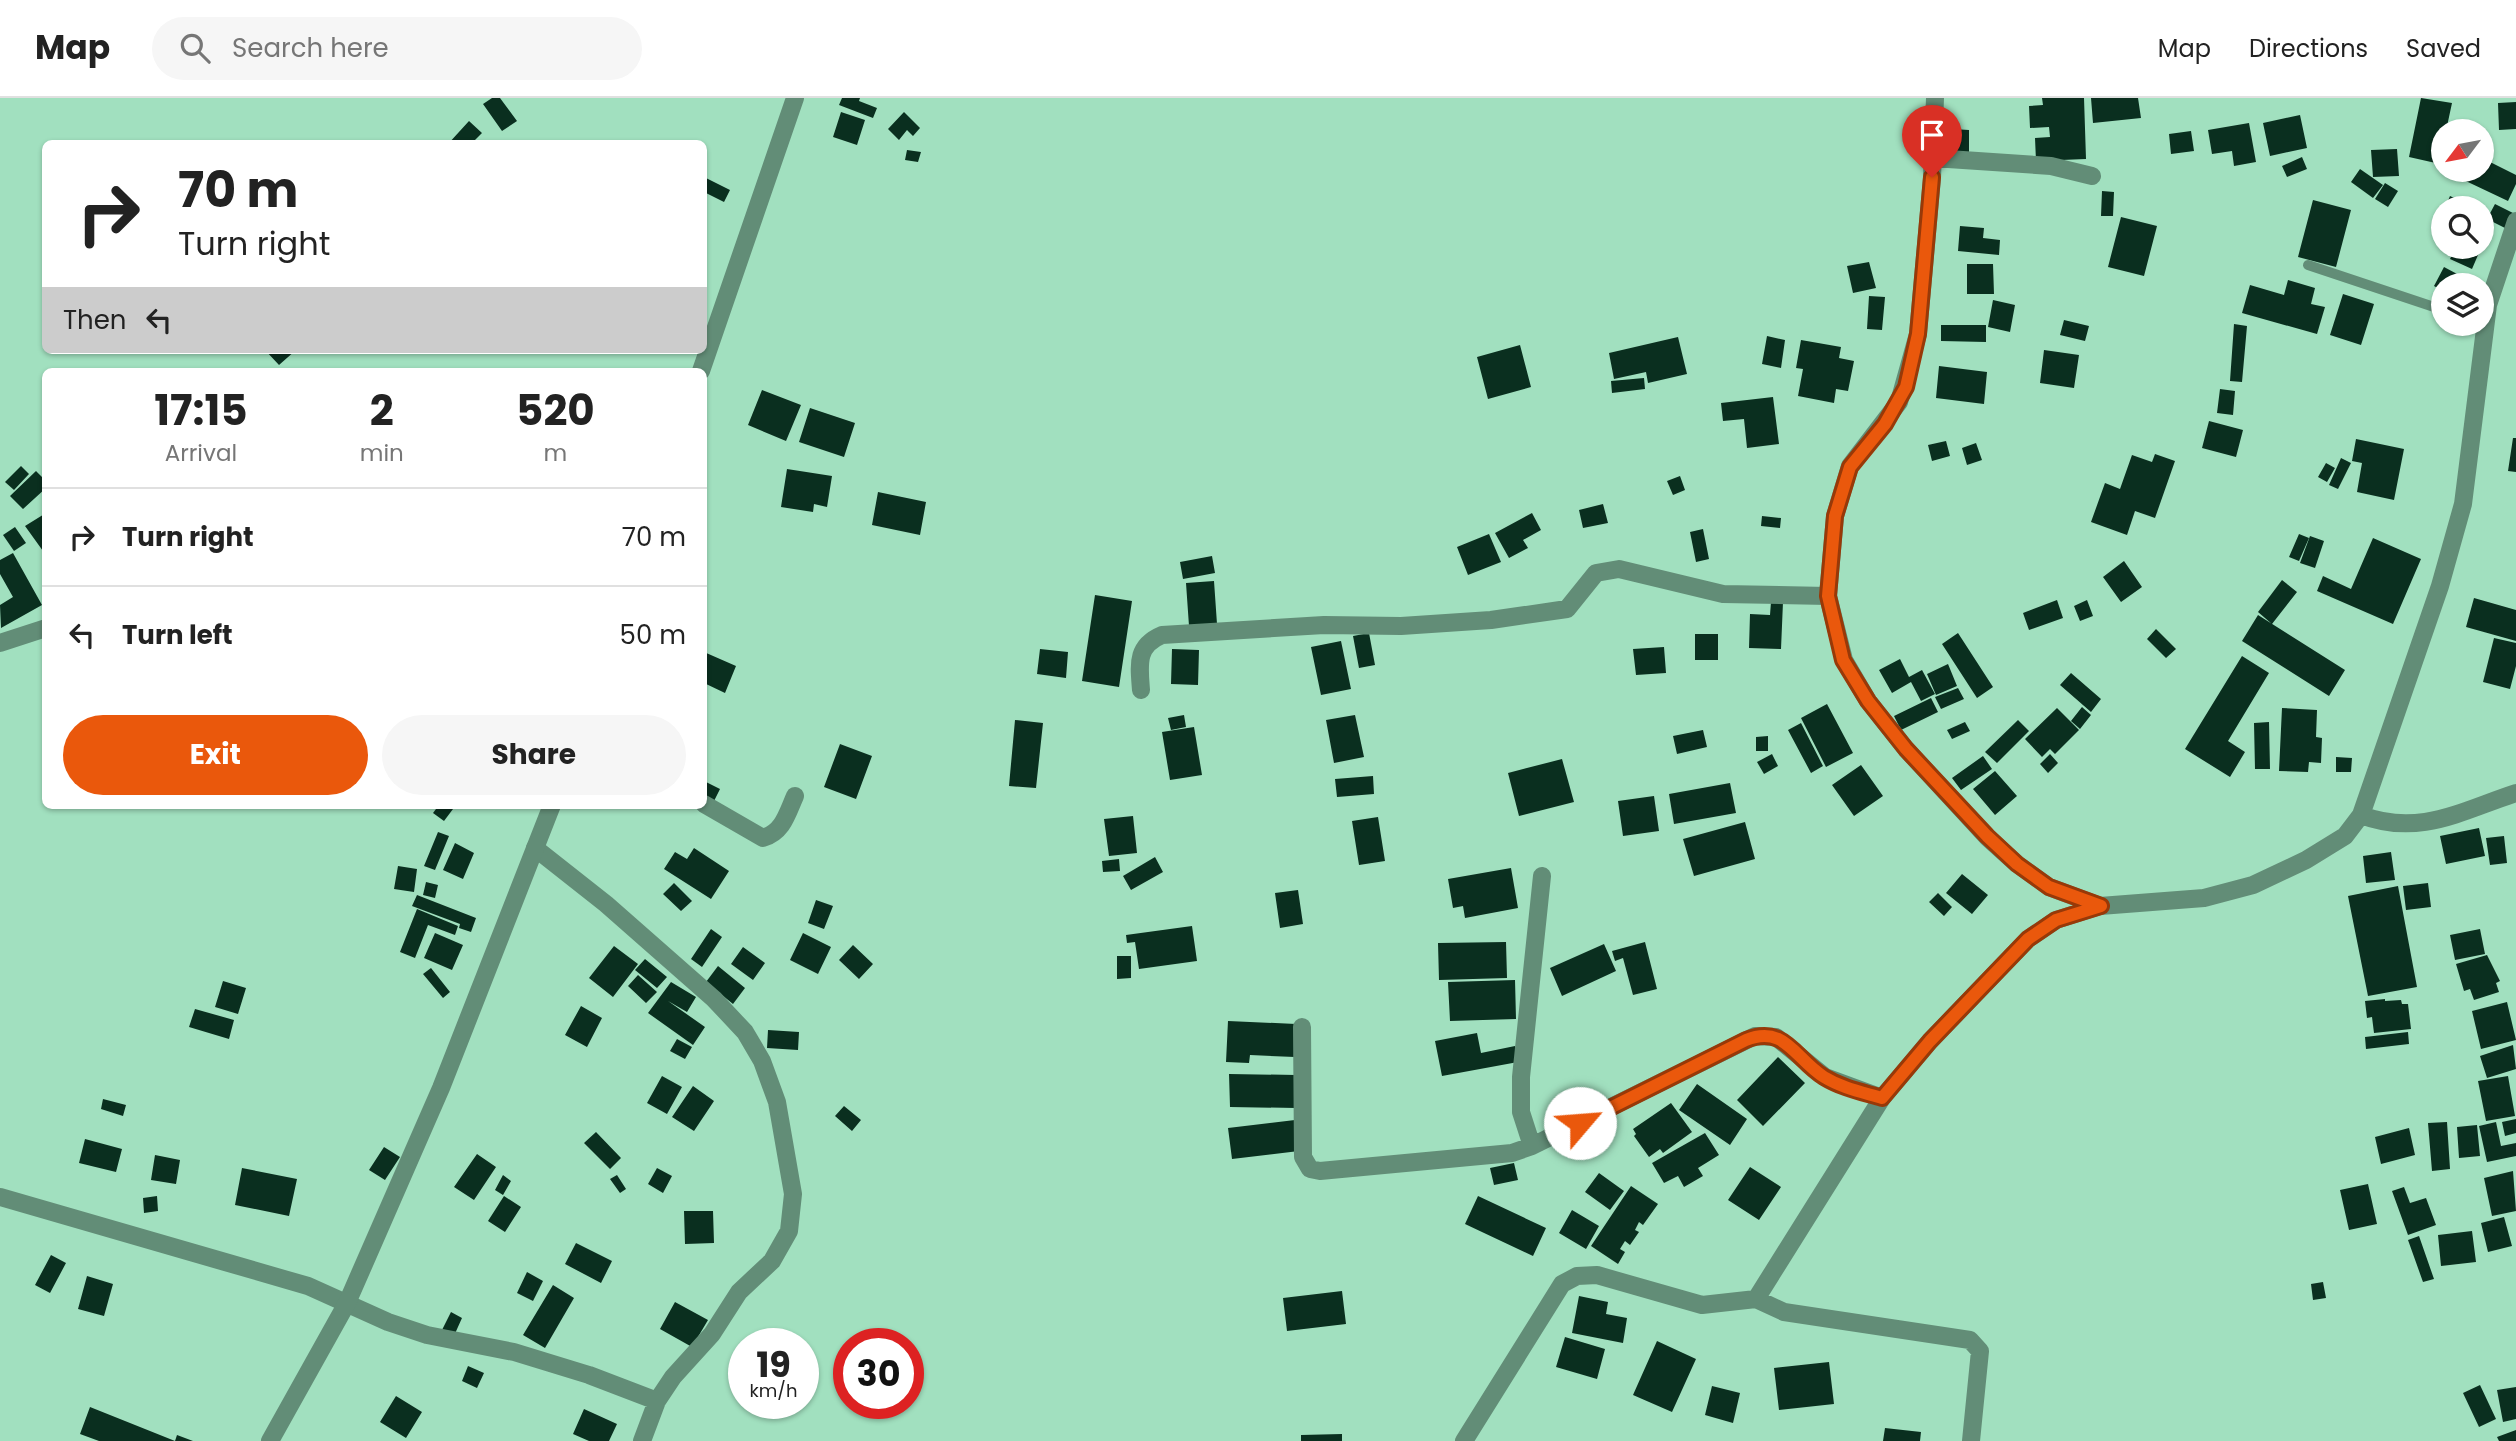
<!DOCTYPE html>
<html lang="en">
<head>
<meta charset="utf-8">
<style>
	body { margin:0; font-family:Poppins,sans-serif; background:#f6f6f6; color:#222; height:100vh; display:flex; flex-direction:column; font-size:26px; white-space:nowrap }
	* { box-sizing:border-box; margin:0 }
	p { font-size:23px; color:#767676 }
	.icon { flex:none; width:38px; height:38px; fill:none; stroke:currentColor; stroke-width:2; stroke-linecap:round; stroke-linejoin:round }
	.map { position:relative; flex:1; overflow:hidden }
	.drawer { position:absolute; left:42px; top:270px; width:665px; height:441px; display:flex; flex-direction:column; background:#fff; border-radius:10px; box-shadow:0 2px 5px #0004 }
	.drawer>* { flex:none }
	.guide { position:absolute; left:42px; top:42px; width:665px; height:214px; border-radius:10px; box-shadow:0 2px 5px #0004; background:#fff; color:#222; overflow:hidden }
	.needle { width:46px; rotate:238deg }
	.controls { position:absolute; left:2431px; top:21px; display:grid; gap:14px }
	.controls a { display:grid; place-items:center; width:63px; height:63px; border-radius:50%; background:#fff; box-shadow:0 2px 5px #0004; font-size:35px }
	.speed { position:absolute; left:728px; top:1230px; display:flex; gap:14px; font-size:35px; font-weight:700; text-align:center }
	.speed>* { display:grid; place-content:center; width:91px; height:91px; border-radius:50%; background:#fff; box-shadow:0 2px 5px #0004; line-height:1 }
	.speed small { font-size:18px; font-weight:400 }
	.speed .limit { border:10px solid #d22; background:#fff; color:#111 }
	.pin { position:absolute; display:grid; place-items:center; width:60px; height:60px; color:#fff; margin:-72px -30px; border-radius:50% 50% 50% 0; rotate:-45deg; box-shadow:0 0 7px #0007 }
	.pin .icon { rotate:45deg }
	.me { position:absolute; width:77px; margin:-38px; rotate:63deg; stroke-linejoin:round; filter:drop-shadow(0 0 5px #0008) }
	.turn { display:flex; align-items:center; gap:24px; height:147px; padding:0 21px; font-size:32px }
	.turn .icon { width:91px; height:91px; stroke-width:2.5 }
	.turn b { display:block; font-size:49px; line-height:60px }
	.then { display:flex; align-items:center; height:66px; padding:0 21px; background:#0003; gap:14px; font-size:26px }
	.eta { display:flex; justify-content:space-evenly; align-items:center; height:119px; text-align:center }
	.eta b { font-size:42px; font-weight:700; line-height:49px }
	.button { display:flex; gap:14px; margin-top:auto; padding:14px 21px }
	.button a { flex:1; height:80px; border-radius:42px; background:#ea580c; color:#fff; font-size:28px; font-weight:700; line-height:80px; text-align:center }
	.button a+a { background:#f6f6f6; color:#222 }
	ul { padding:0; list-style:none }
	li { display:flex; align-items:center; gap:21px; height:98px; padding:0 21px; border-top:2px solid #e0e0e0 }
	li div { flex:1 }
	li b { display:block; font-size:26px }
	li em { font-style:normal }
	header { display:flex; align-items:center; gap:42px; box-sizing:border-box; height:98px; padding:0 35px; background:#fff; border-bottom:2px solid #e0e0e0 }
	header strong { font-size:33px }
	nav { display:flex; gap:38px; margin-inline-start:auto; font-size:24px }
	.search { width:490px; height:63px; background:#f6f6f6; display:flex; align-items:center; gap:18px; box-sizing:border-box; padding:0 24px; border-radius:38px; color:#767676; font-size:26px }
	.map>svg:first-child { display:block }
	.building { fill:#0a2f1f }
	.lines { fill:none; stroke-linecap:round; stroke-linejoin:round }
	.service { stroke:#628d77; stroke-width:10 }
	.minor { stroke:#628d77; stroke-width:18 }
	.tertiary { stroke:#628d77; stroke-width:18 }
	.route-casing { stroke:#983908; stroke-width:18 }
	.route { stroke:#ea580c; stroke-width:12 }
</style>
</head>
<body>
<header>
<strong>Map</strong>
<div class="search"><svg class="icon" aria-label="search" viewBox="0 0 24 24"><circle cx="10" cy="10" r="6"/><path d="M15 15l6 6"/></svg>Search here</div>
<nav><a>Map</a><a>Directions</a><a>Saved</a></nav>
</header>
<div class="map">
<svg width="2516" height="1343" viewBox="0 0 2516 1343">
	<rect width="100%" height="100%" fill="#a1e0bf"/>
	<path class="building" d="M492,0H500L517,23L502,33L483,6Z
		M842,0H860L859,3L877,10L873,20L839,7Z
		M2042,0H2084L2086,61L2036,63L2035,40L2050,39L2049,29L2030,30L2029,8L2043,7Z
		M2091,0H2138L2141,20L2093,25Z
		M2421,0L2452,5L2446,33H2443L2440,66L2409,59Z
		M2516,4V31L2499,32L2498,5Z
		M841,14L865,22L857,47L833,39Z
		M904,14L920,30L913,38L907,32L899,42L888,31Z
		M2300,17L2307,50L2270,58L2263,25Z
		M469,23L482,35L474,43L476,46H448Z
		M2249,25L2256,64L2234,68L2232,53L2212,56L2208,32Z
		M1952,31L1969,32V55H1951Z
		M2191,33L2194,53L2171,56L2169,36Z
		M2397,51L2399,78L2373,79L2371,52Z
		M907,52L921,54L918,64L905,62Z
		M2302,59L2307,71L2287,79L2282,68Z
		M2482,60L2516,77V86L2508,103L2451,76L2453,72H2482Z
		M2360,71L2383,87L2373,100L2351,84Z
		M704,79L730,92L724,104L704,94Z
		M2385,85L2398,93L2388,109L2375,101Z
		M2102,93L2114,94L2113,118H2101Z
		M2450,98L2467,106L2465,110H2445Z
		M2313,102L2351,112L2336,169L2298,159Z
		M2495,106L2513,115L2505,130L2487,121Z
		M2121,119L2157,128L2144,178L2108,169Z
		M1960,128L1984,130L1983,140L2000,142L1999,157L1958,153Z
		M2456,149L2478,157L2472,171L2450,161Z
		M1869,164L1876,190L1853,195L1847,168Z
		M1967,166H1993L1994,196H1967Z
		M2444,169L2474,185L2473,187H2443V193L2434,188Z
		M2288,182L2315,190L2311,206L2325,209L2317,236L2242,215L2250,187L2284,197Z
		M2343,196L2374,206L2361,247L2330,237Z
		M1869,198L1885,199L1882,232L1867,231Z
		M1993,202L2015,207L2010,234L1988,229Z
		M2064,222L2089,228L2085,243L2060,237Z
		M2234,226L2247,228L2242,284L2230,283Z
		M1941,227H1986V244L1941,243Z
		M1767,238L1785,242L1781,270L1762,266Z
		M1678,239L1687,276L1648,285L1646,274L1614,281L1609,255Z
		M1801,242L1841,249L1839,260L1854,263L1848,293L1836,291L1834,305L1798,298L1803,271L1796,270Z
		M1520,247L1531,289L1488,301L1477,259Z
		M265,252H296L279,267Z
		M2044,252L2079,257L2074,290L2040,285Z
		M1939,268L1987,274L1984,306L1936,300Z
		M1644,280L1645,291L1612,295L1611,283Z
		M2220,291L2235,293L2233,317L2217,315Z
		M762,292L801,307L786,343L748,327Z
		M1773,299L1779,346L1747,350L1744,321L1723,323L1721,305Z
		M810,310L855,325L844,359L799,344Z
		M2209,323L2243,332L2236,359L2202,350Z
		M2513,340H2516V374L2508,373Z
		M2356,341L2404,351L2394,402L2357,394L2362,365L2352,363Z
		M1946,343L1950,358L1932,363L1928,347Z
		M1976,345L1982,362L1967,367L1962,350Z
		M2155,356L2175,363L2155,420L2135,413L2127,437L2091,424L2105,385L2120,391L2132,357L2152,364Z
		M2341,360L2351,365L2338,391L2329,387Z
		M2326,365L2335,370L2327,384L2318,379Z
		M21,368L29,376L14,392L5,384Z
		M787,371L832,378L827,409L814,406L813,414L781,409Z
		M36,373L46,383V390L23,411L10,398Z
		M1680,378L1685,392L1673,397L1667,383Z
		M878,394L926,404L920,437L872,427Z
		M1603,406L1608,425L1583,430L1579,412Z
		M46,415V451L43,453L25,428Z
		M1532,415L1541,432L1523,442L1528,450L1509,460L1495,435Z
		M1762,418L1781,420L1780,430L1761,428Z
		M15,429L26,445L14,453L3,437Z
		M1703,431L1709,461L1696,464L1690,434Z
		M1489,436L1501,464L1468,477L1457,449Z
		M2299,436L2309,440L2299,463L2289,459Z
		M2310,438L2324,443L2315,470L2300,465Z
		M2373,440L2421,461L2393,526L2317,493L2323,478L2351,491Z
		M13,455L42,507L1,530L0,507L13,499L0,476V462Z
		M1212,458L1215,475L1183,481L1180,464Z
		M2124,463L2142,489L2121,504L2103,479Z
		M2282,482L2297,494L2272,526L2258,514Z
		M1214,483L1217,526L1189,528L1186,485Z
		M1095,497L1132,503L1119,589L1082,583Z
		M2474,500L2516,512V543L2466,529Z
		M2057,502L2063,520L2029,532L2023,515Z
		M2087,502L2093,518L2080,523L2074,508Z
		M1771,504H1783L1781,551L1749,550L1750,516L1770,517Z
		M2258,517L2345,572L2329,598L2242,543Z
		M2156,531L2176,551L2166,560L2147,541Z
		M1369,535L1375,567L1359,570L1353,538Z
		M1958,535L1993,589L1977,600L1942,546Z
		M1695,536H1718V562H1695Z
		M2494,540L2516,545V568L2510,591L2483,584Z
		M1341,543L1351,591L1321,597L1311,549Z
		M1664,549L1666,575L1636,577L1633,551Z
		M1040,551L1068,554L1066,580L1037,576Z
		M1172,551L1199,552L1198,587L1171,586Z
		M704,554L736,568L725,595L704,585Z
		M2242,558L2269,575L2228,643L2245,654L2230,679L2185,651Z
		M1900,561L1909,579L1922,572L1935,596L1921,603L1911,584L1892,595L1879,572Z
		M1948,566L1957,588L1936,597L1927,576Z
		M2071,575L2101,601L2091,614L2060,587Z
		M1958,590L1964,601L1941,611L1935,599Z
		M1931,600L1938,614L1901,632L1894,618Z
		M1827,606L1853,655L1826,669L1801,620Z
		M2082,609L2091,617L2080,631L2071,623Z
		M2057,610L2079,632L2055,656L2050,651L2042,659L2025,641Z
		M2282,610L2317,612L2316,639L2322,640L2321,665L2309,664L2308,674L2279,673Z
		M1184,617L1186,629L1171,632L1168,620Z
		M1355,617L1364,659L1334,665L1326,622Z
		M1015,622L1043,625L1036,690L1009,688Z
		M2018,622L2029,633L1997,665L1985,654Z
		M1965,624L1970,633L1952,641L1947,632Z
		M2269,624L2270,671H2255L2254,625Z
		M1801,625L1823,668L1811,675L1788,632Z
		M1194,629L1202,677L1170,682L1162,634Z
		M1703,632L1707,649L1677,656L1673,638Z
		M1768,638V653H1756V639Z
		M840,646L872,658L856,701L824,689Z
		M1772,656L1778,668L1764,676L1757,664Z
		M2050,656L2058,665L2048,675L2040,666Z
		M1983,658L1992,671L1961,692L1952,680Z
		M2336,659L2352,660L2351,674H2336Z
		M1562,661L1574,704L1519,718L1508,675Z
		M1861,667L1883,698L1854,718L1832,687Z
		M1995,673L2017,698L1995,717L1973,691Z
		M1373,678L1374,696L1337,699L1335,681Z
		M704,683L720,691L713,705L704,700Z
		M1730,685L1736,715L1674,726L1669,696Z
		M1654,698L1659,733L1623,738L1618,703Z
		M439,707H456L444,723L433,715Z
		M1133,718L1137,755L1109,758L1104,721Z
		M1378,719L1385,763L1359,767L1352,723Z
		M1745,724L1755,761L1694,778L1683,741Z
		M2479,730L2485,758L2446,766L2440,738Z
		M438,734L449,738L435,772L424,768Z
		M2504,738L2507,765L2490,767L2486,740Z
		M455,745L474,755L463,781L443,772Z
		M694,750L729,773L711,801L664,771L675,754L687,761Z
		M2391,754L2395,782L2366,785L2363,758Z
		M1155,759L1163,774L1131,792L1123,778Z
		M1119,761L1120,773L1103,774L1102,763Z
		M398,768L417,771L414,794L394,791Z
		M1511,770L1518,810L1465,820L1463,808L1453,810L1448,781Z
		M1962,776L1988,797L1972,816L1946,795Z
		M426,784L438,787L435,800L423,797Z
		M674,785L692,803L681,813L663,796Z
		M2428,785L2431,809L2406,812L2403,788Z
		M2398,788L2417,889L2368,898L2348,798Z
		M1298,792L1303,826L1280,830L1275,795Z
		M1938,795L1952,809L1944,818L1929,804Z
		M417,797L476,820L471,834L459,830L460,826L412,808Z
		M816,802L833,808L824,831L808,825Z
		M417,811L458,828L455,837L428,827L415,860L400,854Z
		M1192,828L1197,863L1139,871L1135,844L1127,845L1126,837Z
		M711,831L722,839L702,869L691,861Z
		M2480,831L2485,856L2455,862L2450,837Z
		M435,835L463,847L452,872L424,860Z
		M803,835L831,849L818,876L790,862Z
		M1506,844L1507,880L1439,882L1438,845Z
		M1645,844L1657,891L1633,897L1623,860L1615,863L1612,853Z
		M1604,846L1616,873L1562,898L1550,870Z
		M853,847L873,866L859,881L839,862Z
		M614,848L638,866L613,899L589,880Z
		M743,849L765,865L753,882L731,866Z
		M2487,857L2500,883L2496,885L2499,894L2474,902L2470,891L2464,893L2456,866Z
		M1117,858H1131V880L1117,881Z
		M645,861L667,879L657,890L635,872Z
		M718,868L745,890L733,906L706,884Z
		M431,870L450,894L443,900L423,876Z
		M638,877L657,894L646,905L628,888Z
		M1515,882L1516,921L1450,923L1448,884Z
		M223,883L246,890L238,916L215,909Z
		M671,884L696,899L687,914L668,903L705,929L693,947L648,915Z
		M2385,901V903L2401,902L2402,906H2408L2411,931L2374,935L2372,919L2367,920L2365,903Z
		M2507,904L2516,942L2481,951L2472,913Z
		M581,908L602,920L587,949L565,937Z
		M195,911L234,922L229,941L189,929Z
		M1228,923L1296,926L1295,959L1250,957L1249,965L1226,964Z
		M768,932L799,934L798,952L767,950Z
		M2408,934L2409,946L2366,951L2365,939Z
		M1477,935L1481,955L1515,948L1518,964L1442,978L1435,943Z
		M677,941L692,949L685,961L670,953Z
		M2513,947L2516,971L2487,980L2480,958Z
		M1778,959L1805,985L1763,1028L1737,1002Z
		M1229,976L1296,977V1010L1230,1009Z
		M662,978L682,989L667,1016L647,1005Z
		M2508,978L2515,1018L2486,1023L2478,983Z
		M1697,986L1747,1021L1730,1047L1679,1012Z
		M693,988L714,1003L694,1033L672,1019Z
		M103,1001L126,1007L123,1018L101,1011Z
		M1671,1005L1692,1034L1663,1055L1660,1051L1649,1059L1634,1038L1636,1036L1633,1031Z
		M844,1008L861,1022L852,1033L835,1018Z
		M2516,1021V1035L2505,1038L2502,1024Z
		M1295,1022L1299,1053L1232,1061L1228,1030Z
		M2447,1024L2450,1071L2432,1073L2428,1025Z
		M2496,1024L2501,1048L2516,1045V1058L2487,1064L2479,1028Z
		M2477,1027L2480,1058L2459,1060L2457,1029Z
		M2409,1030L2415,1057L2381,1066L2375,1039Z
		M596,1034L621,1060L610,1071L584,1045Z
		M1705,1035L1719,1057L1698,1070L1703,1078L1684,1089L1678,1078L1664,1085L1652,1065Z
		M85,1041L122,1051L116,1074L79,1065Z
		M384,1049L400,1059L385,1082L369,1072Z
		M477,1056L496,1069L474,1102L454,1089Z
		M155,1057L180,1062L176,1086L151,1082Z
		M1514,1065L1518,1082L1494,1087L1490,1070Z
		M1750,1069L1781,1089L1759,1122L1728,1102Z
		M242,1070L297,1081L289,1118L235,1107Z
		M657,1070L672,1078L663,1095L648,1086Z
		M2513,1073L2516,1113L2492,1118L2484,1080Z
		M1599,1075L1624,1093L1610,1112L1585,1094Z
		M503,1077L511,1083L503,1097L495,1092Z
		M617,1077L626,1091L620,1095L610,1081Z
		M2368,1086L2377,1126L2349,1132L2340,1092Z
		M1631,1088L1658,1106L1643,1127L1639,1124L1635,1132L1639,1134L1630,1147L1625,1143L1620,1151L1625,1154L1618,1166L1591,1148Z
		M2404,1089L2410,1105L2426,1100L2436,1127L2408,1137L2392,1093Z
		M157,1098L158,1113L144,1115L143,1100Z
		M504,1098L521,1109L505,1134L488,1123Z
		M1478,1098L1546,1130L1533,1158L1465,1126Z
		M1572,1112L1599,1128L1586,1151L1559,1135Z
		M684,1113H713L714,1145L685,1146Z
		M2504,1119L2512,1148L2488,1154L2481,1125Z
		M2472,1133L2476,1164L2441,1168L2438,1137Z
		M2419,1138L2434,1181L2423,1184L2408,1142Z
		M576,1145L612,1163L601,1185L565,1166Z
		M51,1157L66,1165L50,1195L35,1187Z
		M527,1174L543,1183L533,1203L517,1195Z
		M87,1178L113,1186L104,1218L78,1211Z
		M2323,1184L2326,1200L2313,1202L2311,1186Z
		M553,1187L574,1200L545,1250L523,1237Z
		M1342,1193L1346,1226L1287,1233L1283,1200Z
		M1579,1198L1608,1204L1606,1216L1627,1220L1623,1245L1572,1235Z
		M675,1204L708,1222L692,1249L660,1231Z
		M451,1214L462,1220L453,1240L441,1234Z
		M1565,1239L1605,1251L1597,1281L1556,1269Z
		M1657,1243L1696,1261L1672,1314L1633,1297Z
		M1829,1264L1834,1306L1779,1312L1774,1270Z
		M468,1268L484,1275L477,1290L462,1283Z
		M2480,1287L2496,1321L2479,1329L2463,1295Z
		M1712,1288L1740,1295L1733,1325L1705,1317Z
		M2516,1289V1321L2503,1324L2497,1292Z
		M396,1298L422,1314L406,1340L380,1324Z
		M90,1309L175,1343L177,1337L193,1343H99L80,1336Z
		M584,1311L617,1326L609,1343H589L573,1336Z
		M1885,1330L1921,1334L1920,1343H1883Z
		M2516,1332V1343H2499L2497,1339Z
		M1342,1336V1343H1301V1337Z"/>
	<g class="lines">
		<path class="service" d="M2308,167L2443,212"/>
		<path class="minor" d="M1935,0L1932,80L1918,236L1899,304L1850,368L1835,418L1828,498L1844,562L1868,603L1906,651L1987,739L2017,766L2049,789L2100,808
			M1933,60L2051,68L2092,78
			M0,545L46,530
			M1141,592C1139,566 1136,548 1162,537L1324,527L1401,528L1491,522L1567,511L1596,475L1619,471L1723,496L1828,498
			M704,706L763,740C783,734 787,716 795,698
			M2361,717C2419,739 2461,713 2516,695
			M535,750L606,806L714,901L745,934L762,963L777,1004L793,1096L789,1133L772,1163L739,1194L712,1236L673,1279L657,1303L642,1343
			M1302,929L1303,1059L1310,1071L1320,1073L1512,1055L1532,1048L1755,938L1776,939L1825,979L1882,1000
			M1532,1048L1521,1014V979L1542,778
			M0,1099L308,1188L388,1224L427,1237L514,1254L589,1277L657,1303
			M1756,1201L1882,1000L1930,943L2028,841L2056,822L2100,808L2204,800L2253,787L2306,762L2345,738L2361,717L2440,488L2463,406L2488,207L2516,123
			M1464,1343L1562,1186L1577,1178L1597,1177L1702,1207L1756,1201L1784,1214L1970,1242L1980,1253L1971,1343"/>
		<path class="tertiary" d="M701,273L795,0
			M270,1343L347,1205L441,990L552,707"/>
	</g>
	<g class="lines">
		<g class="route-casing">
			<path id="route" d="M1580,1025L1746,942C1785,926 1795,961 1824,979C1842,990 1862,994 1882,1000L1930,943L2028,841L2056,822L2101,808L2049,789L2017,766L1987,738L1906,651L1868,603L1843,562L1828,498L1835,418L1850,369L1885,326L1906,289L1918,236L1932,79"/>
		</g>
		<use href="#route" class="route"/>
	</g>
</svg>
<div class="controls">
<a><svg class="needle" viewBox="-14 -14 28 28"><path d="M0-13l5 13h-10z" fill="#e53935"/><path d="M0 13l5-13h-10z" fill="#767676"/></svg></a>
<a><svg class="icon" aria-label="search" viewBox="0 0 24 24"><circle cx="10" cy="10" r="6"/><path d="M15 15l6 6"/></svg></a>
<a><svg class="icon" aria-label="layers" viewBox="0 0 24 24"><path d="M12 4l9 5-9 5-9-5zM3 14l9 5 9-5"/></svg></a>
</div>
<div class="speed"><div>19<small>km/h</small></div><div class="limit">30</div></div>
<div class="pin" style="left:1932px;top:79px;background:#d93025"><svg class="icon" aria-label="arrive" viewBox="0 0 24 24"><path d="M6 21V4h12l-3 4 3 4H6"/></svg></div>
<svg class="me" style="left:1580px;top:1025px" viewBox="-20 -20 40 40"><circle r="19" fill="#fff"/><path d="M0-13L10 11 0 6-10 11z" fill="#ea580c"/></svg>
<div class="guide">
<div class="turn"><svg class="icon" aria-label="right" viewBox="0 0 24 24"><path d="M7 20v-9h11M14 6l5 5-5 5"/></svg><div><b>70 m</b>Turn right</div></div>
<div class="then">Then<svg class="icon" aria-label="left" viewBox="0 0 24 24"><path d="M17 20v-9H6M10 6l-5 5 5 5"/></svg></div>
</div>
<section class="drawer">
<div class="eta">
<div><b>17:15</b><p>Arrival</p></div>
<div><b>2</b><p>min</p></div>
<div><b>520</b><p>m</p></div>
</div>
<ul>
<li><svg class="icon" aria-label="right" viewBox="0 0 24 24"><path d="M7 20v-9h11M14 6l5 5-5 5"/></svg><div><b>Turn right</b></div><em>70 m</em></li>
<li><svg class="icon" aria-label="left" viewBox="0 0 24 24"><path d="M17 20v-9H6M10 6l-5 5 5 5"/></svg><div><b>Turn left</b></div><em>50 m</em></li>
</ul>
<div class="button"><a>Exit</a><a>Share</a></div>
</section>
</div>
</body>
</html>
